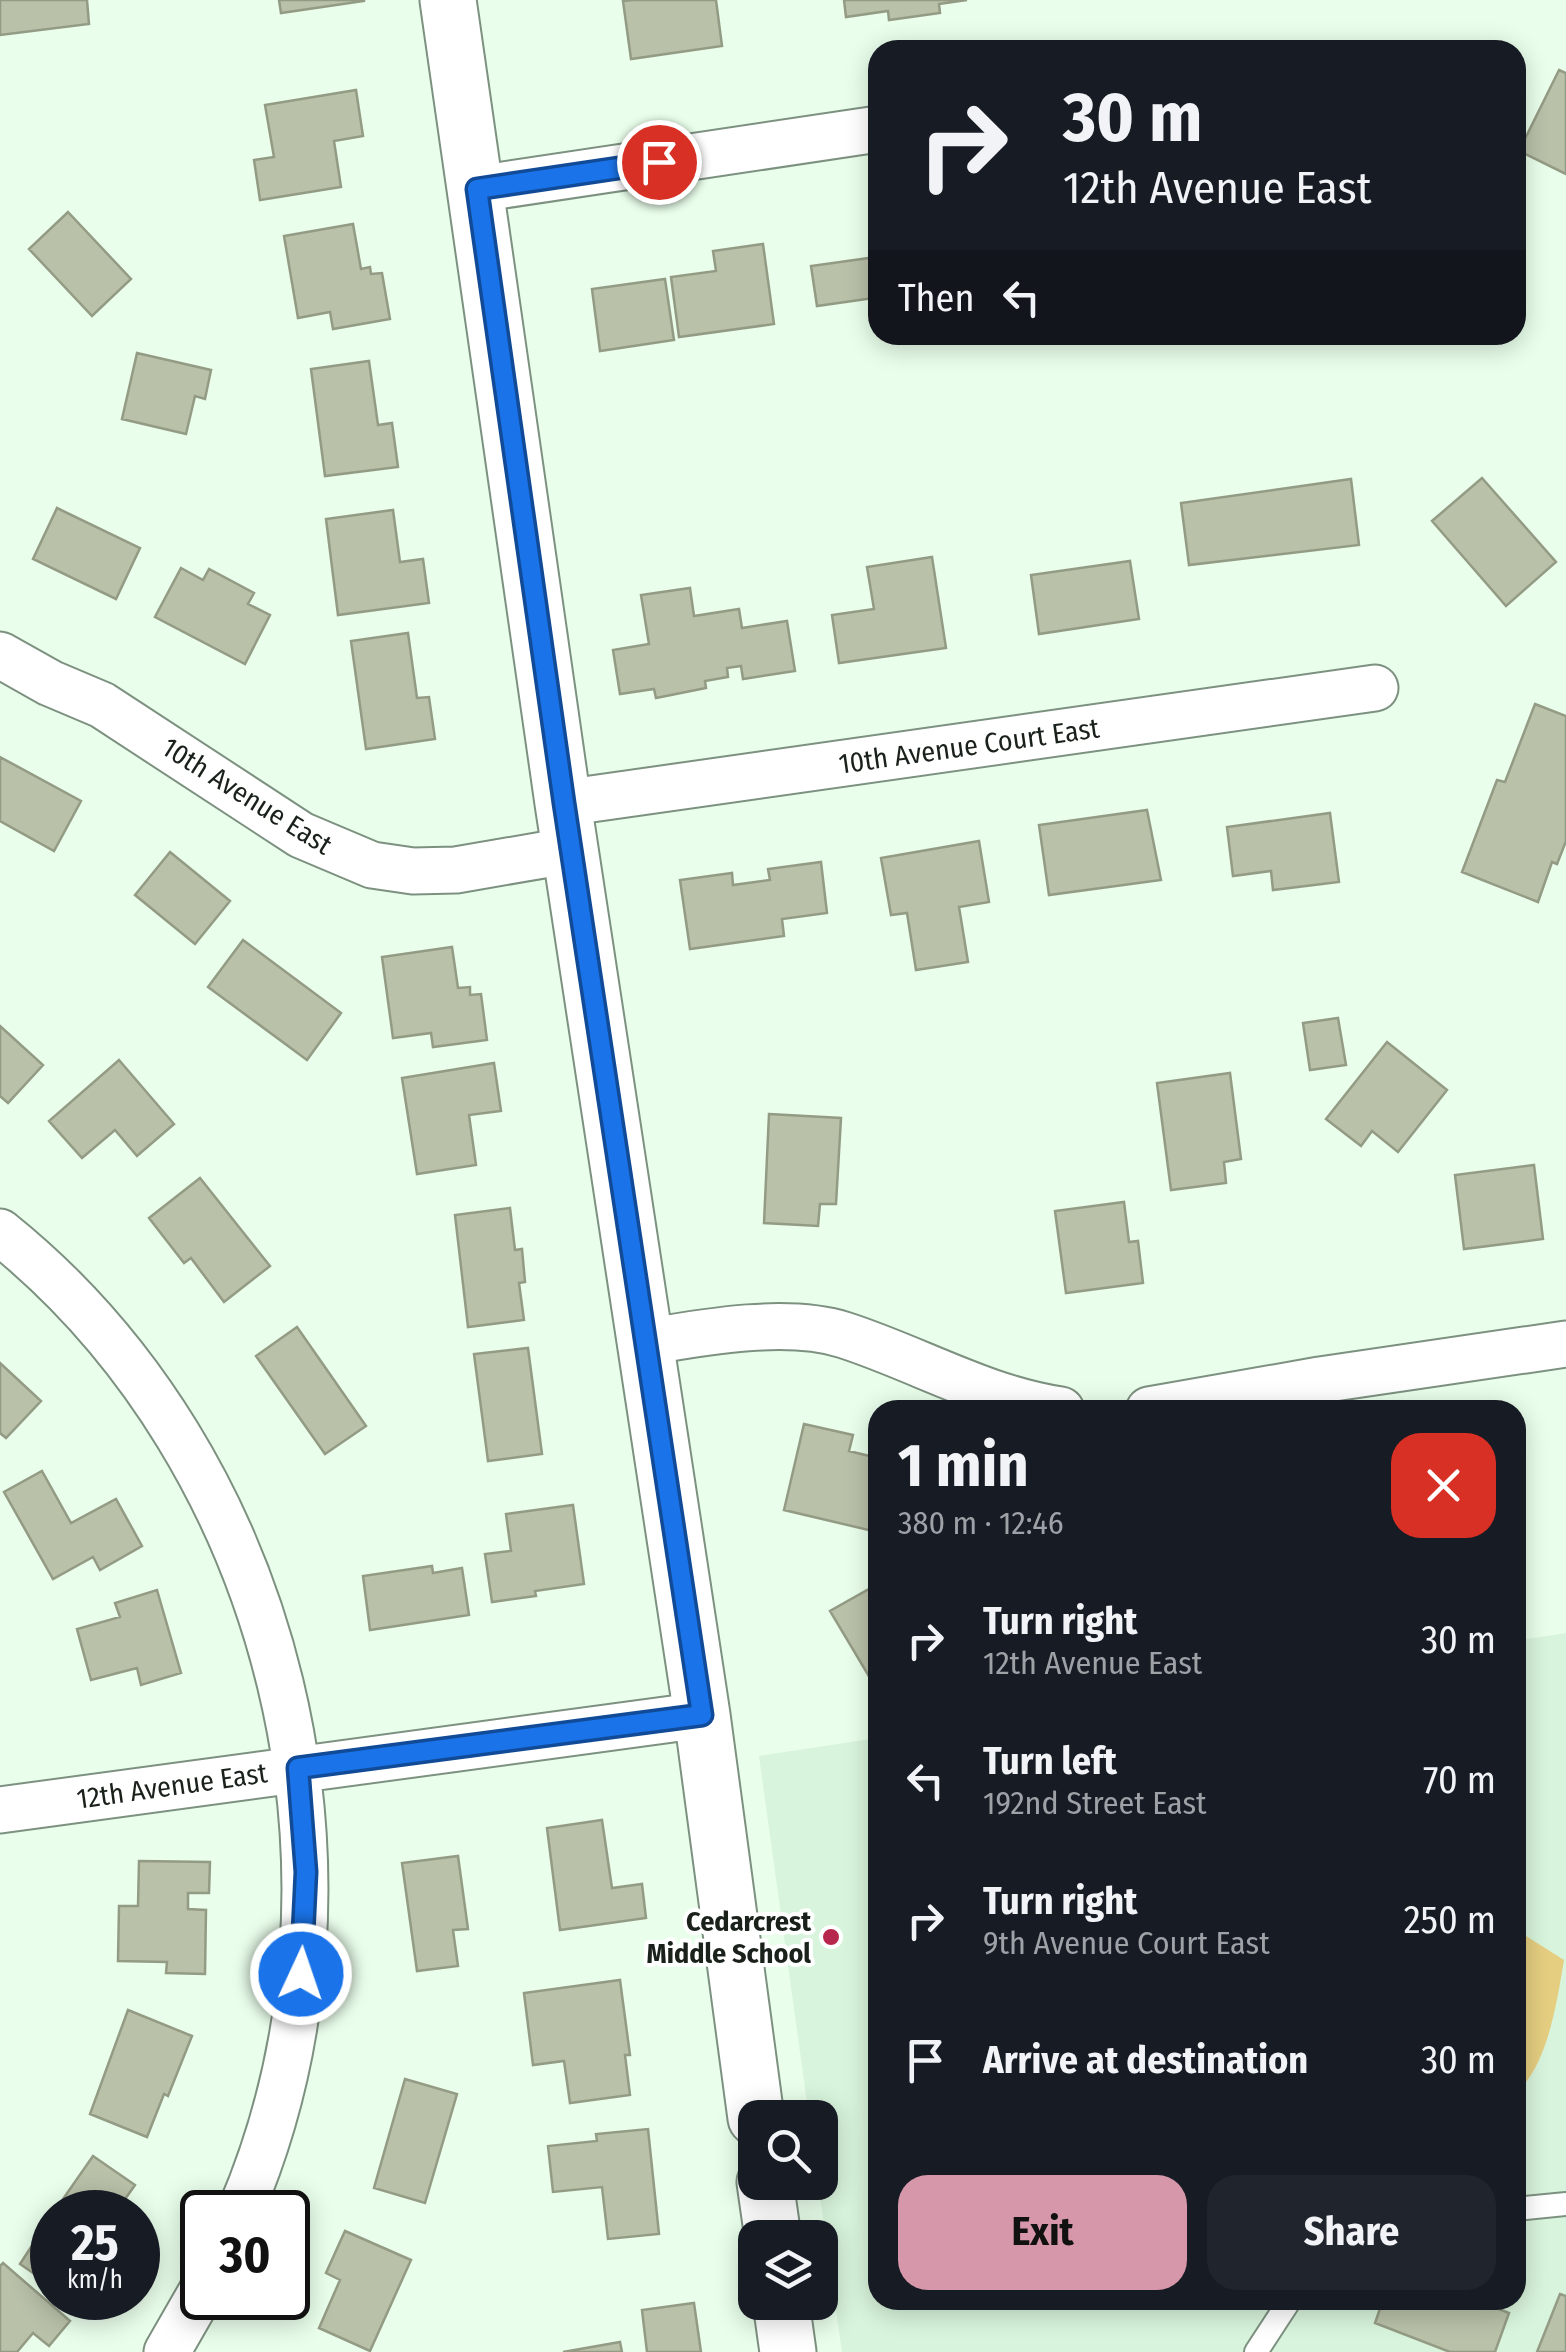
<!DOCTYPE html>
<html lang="en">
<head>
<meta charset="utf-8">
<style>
	body { margin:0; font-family:"Fira Sans Condensed",sans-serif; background:#20242c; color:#f1f3f6; height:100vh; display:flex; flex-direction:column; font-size:38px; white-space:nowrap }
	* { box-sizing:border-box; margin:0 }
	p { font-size:32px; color:#9ea1a6 }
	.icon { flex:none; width:55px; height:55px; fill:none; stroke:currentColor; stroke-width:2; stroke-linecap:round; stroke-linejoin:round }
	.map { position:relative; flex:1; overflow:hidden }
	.sheet { position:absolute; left:868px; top:1400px; width:658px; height:910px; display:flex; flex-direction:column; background:#171b24; border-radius:30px; box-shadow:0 5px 25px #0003 }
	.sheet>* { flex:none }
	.hud { position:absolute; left:868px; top:40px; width:658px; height:305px; border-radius:30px; box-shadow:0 5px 25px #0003; background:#171b24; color:#f1f3f6; overflow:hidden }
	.buttons { position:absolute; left:738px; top:2100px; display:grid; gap:20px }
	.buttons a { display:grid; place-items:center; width:100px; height:100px; border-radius:20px; background:#171b24; box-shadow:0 5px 25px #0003; font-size:50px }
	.speed { position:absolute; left:30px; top:2190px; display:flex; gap:20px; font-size:50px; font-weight:700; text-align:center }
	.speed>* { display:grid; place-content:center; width:130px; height:130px; border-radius:50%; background:#171b24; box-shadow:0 5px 25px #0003; line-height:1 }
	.speed small { font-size:25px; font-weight:400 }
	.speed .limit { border:5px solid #111; border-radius:15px; background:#fff; color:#111 }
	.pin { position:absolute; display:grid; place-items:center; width:85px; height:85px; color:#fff; margin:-42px; border:5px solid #fff; border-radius:50%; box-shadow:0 2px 10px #0007 }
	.me { position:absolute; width:110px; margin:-55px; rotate:3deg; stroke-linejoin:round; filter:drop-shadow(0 0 8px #0008) }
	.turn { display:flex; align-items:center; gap:35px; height:210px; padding:0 30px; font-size:45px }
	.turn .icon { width:130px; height:130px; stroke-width:2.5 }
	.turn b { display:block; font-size:70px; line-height:85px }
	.then { display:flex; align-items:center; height:95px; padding:0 30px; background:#0003; gap:20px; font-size:38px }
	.round { display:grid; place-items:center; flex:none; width:105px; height:105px; border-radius:30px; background:#20242c }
	.head { display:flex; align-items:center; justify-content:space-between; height:170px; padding:0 30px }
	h1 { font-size:60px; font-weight:700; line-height:75px }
	.button { display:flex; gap:20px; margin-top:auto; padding:20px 30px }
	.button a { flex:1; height:115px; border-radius:30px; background:#d797aa; color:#111; font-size:40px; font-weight:700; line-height:115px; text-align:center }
	.button a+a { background:#20242c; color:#f1f3f6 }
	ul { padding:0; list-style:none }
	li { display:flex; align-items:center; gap:30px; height:140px; padding:0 30px }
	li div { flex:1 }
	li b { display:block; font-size:38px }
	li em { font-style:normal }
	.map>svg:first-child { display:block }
	.built { fill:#d8f4dc }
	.green { fill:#e5ce80 }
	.building { fill:#b9c1a9; stroke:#949b84; stroke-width:2.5 }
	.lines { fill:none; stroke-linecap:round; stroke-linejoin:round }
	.lane-casing { stroke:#7d9180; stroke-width:26 }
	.street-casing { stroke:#7d9180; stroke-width:49 }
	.secondary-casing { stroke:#7d9180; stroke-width:59 }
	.lane { stroke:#fff; stroke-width:22 }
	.street { stroke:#fff; stroke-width:45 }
	.secondary { stroke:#fff; stroke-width:55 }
	.route-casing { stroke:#114b97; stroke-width:25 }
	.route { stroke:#1a73e8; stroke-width:18 }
	.poi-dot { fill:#b7274d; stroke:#fff; stroke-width:4 }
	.labels { text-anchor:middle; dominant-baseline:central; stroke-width:8; stroke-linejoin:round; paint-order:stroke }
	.street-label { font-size:28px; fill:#1a211b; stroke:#fff }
	.poi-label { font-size:28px; font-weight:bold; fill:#1a211b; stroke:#fff; text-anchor:end }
</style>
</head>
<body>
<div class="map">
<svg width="1566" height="2352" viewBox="0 0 1566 2352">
	<rect width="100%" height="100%" fill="#e9feeb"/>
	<path class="built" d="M1566,1633V2352H842L818,2183L820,2118L809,2117L759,1756L877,1738L878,2300H1515V1641Z"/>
	<path class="green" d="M1515,1929L1564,1960C1557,2001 1548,2066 1515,2094Z"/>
	<path class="building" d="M0,0H87L89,24L0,35Z
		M279,0H364V1L281,13Z
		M633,0H716L722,46L631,59L623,1Z
		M844,0H967L939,4L940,13L889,20L888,11L846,17Z
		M1559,70L1566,73V174L1519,151Z
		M356,90L363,136L334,141L341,187L260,200L254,160L274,157L265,105Z
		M68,212L131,279L92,316L29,249Z
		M353,224L361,269L370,267L371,274L382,273L390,319L333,329L330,312L298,318L284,236Z
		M763,244L774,324L679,337L671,277L716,271L713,251Z
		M869,258L874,298L817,306L811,266Z
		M665,279L674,340L600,351L592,289Z
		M137,353L211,370L205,399L195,396L186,434L122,419Z
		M369,361L378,425L392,423L398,467L325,476L311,369Z
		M1482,478L1556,562L1506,606L1432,521Z
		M1351,479L1359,545L1189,565L1181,503Z
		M57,508L140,548L116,599L33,559Z
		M393,510L400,562L423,559L429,603L338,615L326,519Z
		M932,557L946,648L839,663L832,615L874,609L867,567Z
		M1130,561L1139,619L1039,634L1031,575Z
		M181,568L203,580L209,569L254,593L248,604L270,615L245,664L155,617Z
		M690,588L694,616L739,609L742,628L787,621L795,671L743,679L741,666L727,668L728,677L705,681L706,688L656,698L654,689L620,694L613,650L649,644L641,595Z
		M408,633L417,698L429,697L435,739L366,749L351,641Z
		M1535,704L1566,716V841L1557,864L1552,862L1538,902L1462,872L1497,780L1505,782Z
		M0,757L81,801L54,851L0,821Z
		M1147,810L1161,880L1049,895L1039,825Z
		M1330,813L1339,882L1273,890L1271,871L1233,876L1227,827Z
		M979,841L989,902L959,907L968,962L916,970L907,913L891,915L881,858Z
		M170,852L230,901L195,944L135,895Z
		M821,862L827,913L782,919L784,936L690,949L680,880L732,873L733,885L770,880L768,869Z
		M243,940L341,1013L307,1060L208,987Z
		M452,947L458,988L470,987V995L481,994L487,1040L433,1047L431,1033L393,1038L382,957Z
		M1338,1018L1346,1065L1310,1070L1303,1023Z
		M0,1026L43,1065L8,1103L0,1096Z
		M1387,1042L1447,1090L1398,1152L1372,1131L1361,1146L1326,1119Z
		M119,1060L174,1124L137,1156L115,1130L82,1158L49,1121Z
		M494,1063L501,1111L469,1115L476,1165L417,1174L402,1078Z
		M1230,1073L1241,1159L1224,1162L1226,1183L1171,1190L1157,1083Z
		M769,1114L841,1118L836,1204H820L818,1226L764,1223Z
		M1534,1165L1543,1239L1464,1249L1455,1175Z
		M200,1178L270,1266L224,1302L191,1258L184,1263L149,1218Z
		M1124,1202L1129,1242L1138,1241L1143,1283L1066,1293L1055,1211Z
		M510,1208L515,1250L522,1249L525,1282L519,1283L524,1320L468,1327L455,1215Z
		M297,1327L366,1426L325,1454L256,1356Z
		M528,1348L542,1454L488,1461L474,1354Z
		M0,1363L41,1401L6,1438L0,1433Z
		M804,1424L853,1435L849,1451L878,1458L877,1532L784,1510Z
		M42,1471L71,1523L116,1499L142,1546L100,1570L93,1557L53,1579L4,1492Z
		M573,1505L584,1584L535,1591L536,1596L492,1602L485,1554L511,1551L506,1514Z
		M432,1566L433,1573L462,1568L469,1615L370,1630L363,1576Z
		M878,1584V1673L870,1678L830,1611Z
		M157,1590L181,1673L141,1685L137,1668L91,1680L77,1629L120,1617L115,1603Z
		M602,1820L612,1888L642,1884L646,1918L560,1930L547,1828Z
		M458,1856L468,1929L453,1930L458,1966L417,1971L402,1863Z
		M139,1861L210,1862L209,1893H188V1909L206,1910L205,1974L166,1973L167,1962L118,1961L119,1906H138Z
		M620,1980L630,2055H625L630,2095L570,2103L564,2061L533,2065L524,1993Z
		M128,2010L192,2036L168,2096L164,2094L147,2137L90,2114Z
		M405,2079L457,2094L425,2203L374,2188Z
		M648,2129L659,2234L608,2239L602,2187L553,2192L548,2146L597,2141L596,2134Z
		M93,2156L135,2185L116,2212H54Z
		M52,2215V2286L20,2264Z
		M345,2231L411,2260L370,2351L319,2328L340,2280L326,2273Z
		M3,2263L70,2321L49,2346L33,2333L17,2352H0V2266Z
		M1560,2294L1566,2296V2352H1537Z
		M1383,2300H1476L1509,2313L1495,2352H1450L1375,2323Z
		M694,2303L701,2352H647L642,2310Z
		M620,2342L622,2352H563Z"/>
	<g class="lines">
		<g class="lane-casing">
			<path id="lane" d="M1515,2209L1566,2204
				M1256,2352L1290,2300"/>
		</g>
		<g class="street-casing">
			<path id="street" d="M477,189L878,129
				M0,655L50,683L102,705L301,835L372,865L413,871L456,870L572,850
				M563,803L1375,688
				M0,1232C284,1460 383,1880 240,2212
				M646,1342C704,1332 787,1317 844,1335C916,1358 985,1399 1061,1410
				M1149,1410L1320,1380L1566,1344
				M0,1810L702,1715
				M167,2352L202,2291"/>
		</g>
		<g class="secondary-casing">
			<path id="secondary" d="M448,0L563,803L702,1715L756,2118
				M765,2182L773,2238
				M781,2302L788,2352"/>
		</g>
		<use href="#lane" class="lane"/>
		<use href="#street" class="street"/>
		<use href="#secondary" class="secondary"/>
	</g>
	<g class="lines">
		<g class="route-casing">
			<path id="route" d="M301,1974L306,1872L298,1768L702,1715L564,803L477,189L659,162"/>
		</g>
		<use href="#route" class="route"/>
	</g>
	<circle class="poi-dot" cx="831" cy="1937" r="10"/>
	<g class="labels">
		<g class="street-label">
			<text transform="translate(969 746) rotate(-8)">10th Avenue Court East</text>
			<text transform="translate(247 796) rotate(32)">10th Avenue East</text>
			<text transform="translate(172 1786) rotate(-8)">12th Avenue East</text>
		</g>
		<g class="poi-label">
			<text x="811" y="1921">Cedarcrest<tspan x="811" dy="32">Middle School</tspan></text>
		</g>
	</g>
</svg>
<div class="buttons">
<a><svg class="icon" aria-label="search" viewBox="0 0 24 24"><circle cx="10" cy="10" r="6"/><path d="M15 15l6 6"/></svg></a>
<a><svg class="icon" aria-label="layers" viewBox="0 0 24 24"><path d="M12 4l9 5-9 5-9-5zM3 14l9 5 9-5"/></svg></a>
</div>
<div class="speed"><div>25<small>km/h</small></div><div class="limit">30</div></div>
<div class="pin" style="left:659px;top:162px;background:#d93025"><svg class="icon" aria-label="arrive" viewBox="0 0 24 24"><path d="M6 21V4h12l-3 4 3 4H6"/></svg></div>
<svg class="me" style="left:301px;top:1974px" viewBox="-20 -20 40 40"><circle r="17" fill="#1a73e8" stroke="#fff" stroke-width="3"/><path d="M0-11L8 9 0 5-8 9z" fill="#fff"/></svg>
<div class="hud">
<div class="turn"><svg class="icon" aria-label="right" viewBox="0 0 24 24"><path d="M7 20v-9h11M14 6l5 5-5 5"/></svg><div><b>30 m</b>12th Avenue East</div></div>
<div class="then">Then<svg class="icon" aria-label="left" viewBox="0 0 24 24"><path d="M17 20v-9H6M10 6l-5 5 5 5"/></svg></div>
</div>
<section class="sheet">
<div class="head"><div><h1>1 min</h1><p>380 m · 12:46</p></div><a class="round" style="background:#d93025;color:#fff"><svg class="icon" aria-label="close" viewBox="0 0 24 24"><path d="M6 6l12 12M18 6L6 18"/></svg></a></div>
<ul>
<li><svg class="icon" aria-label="right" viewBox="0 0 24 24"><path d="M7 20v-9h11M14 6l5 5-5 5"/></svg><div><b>Turn right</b><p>12th Avenue East</p></div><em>30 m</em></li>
<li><svg class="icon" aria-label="left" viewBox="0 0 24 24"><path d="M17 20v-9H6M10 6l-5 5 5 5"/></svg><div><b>Turn left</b><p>192nd Street East</p></div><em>70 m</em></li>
<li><svg class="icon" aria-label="right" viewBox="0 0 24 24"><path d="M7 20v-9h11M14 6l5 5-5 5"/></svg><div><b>Turn right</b><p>9th Avenue Court East</p></div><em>250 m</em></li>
<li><svg class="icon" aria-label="arrive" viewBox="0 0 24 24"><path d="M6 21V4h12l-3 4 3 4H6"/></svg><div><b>Arrive at destination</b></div><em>30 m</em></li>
</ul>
<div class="button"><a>Exit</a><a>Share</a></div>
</section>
</div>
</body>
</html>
